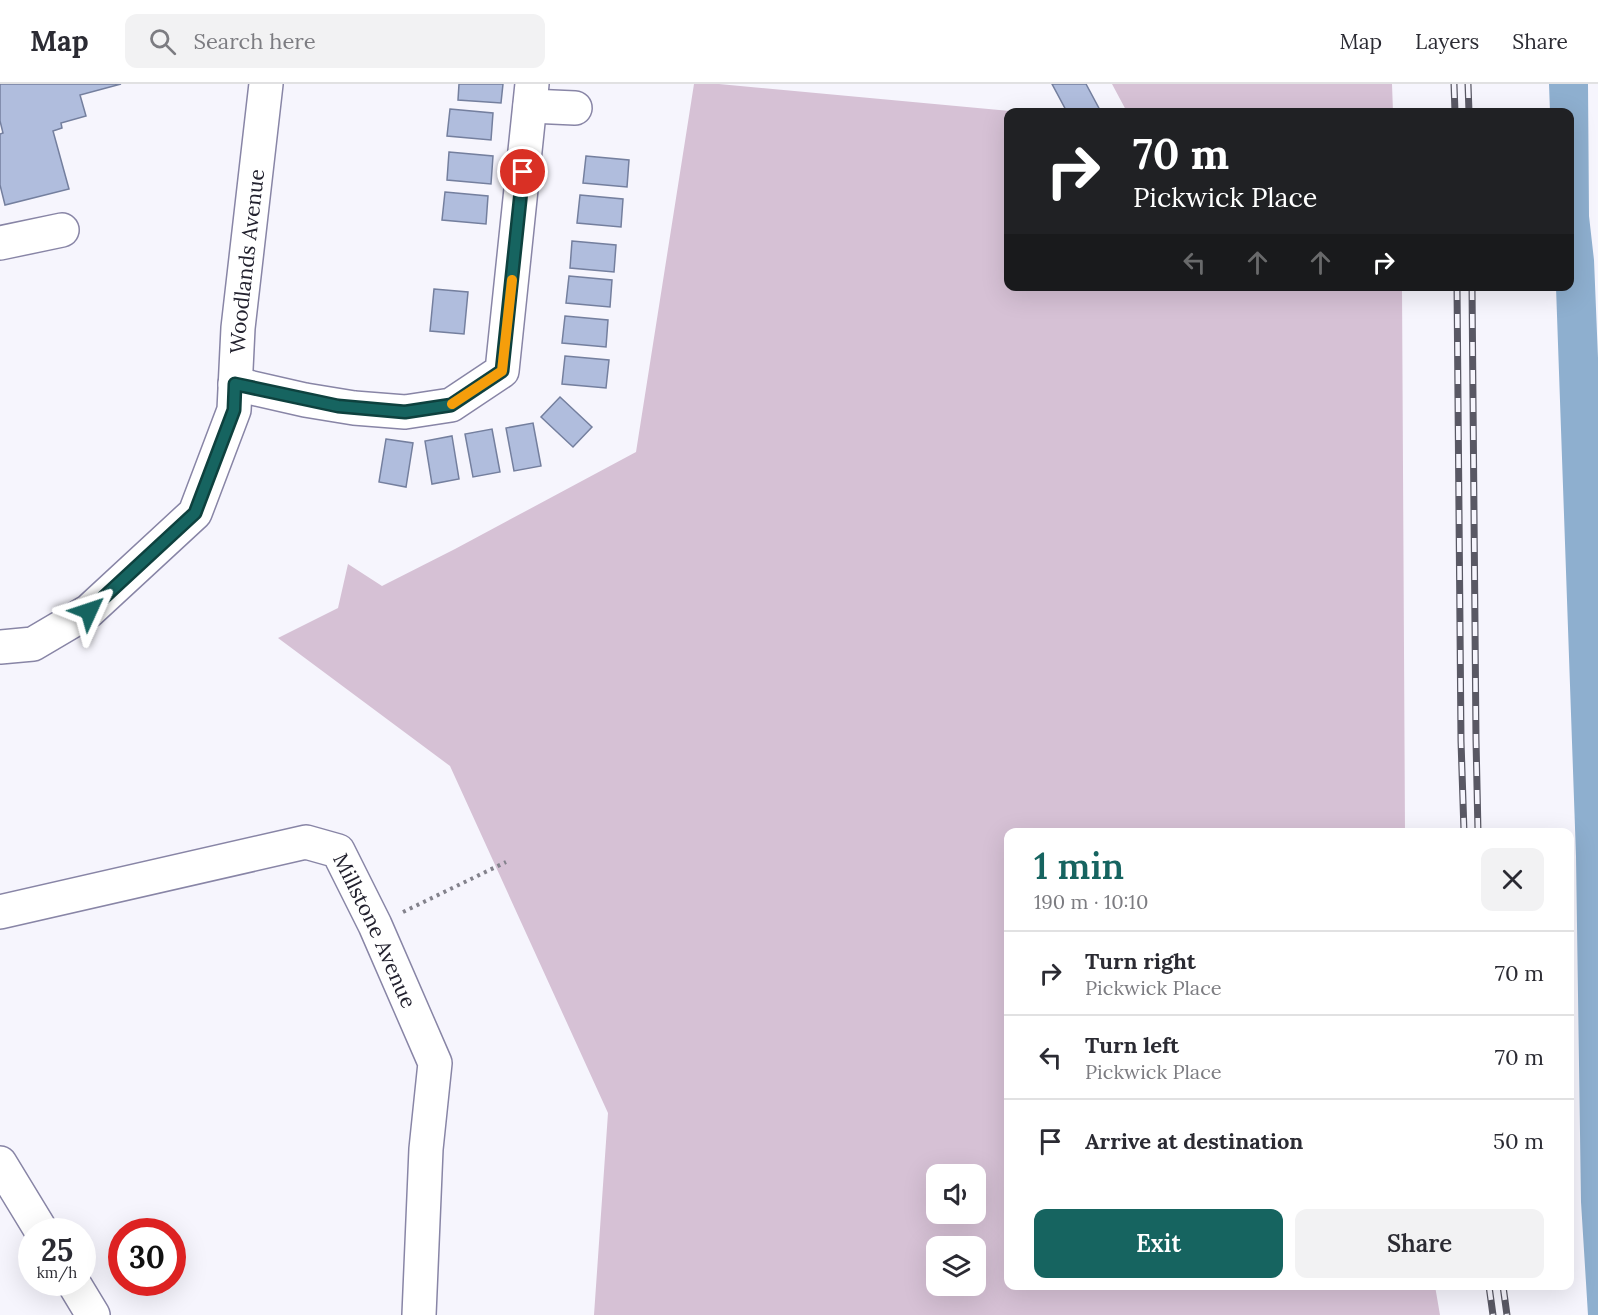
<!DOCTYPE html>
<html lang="en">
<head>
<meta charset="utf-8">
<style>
	body { margin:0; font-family:Lora,serif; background:#f2f2f3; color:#2b2b33; height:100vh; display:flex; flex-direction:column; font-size:22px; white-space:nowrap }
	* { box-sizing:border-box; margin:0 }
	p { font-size:20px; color:#7c7c81 }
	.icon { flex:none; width:33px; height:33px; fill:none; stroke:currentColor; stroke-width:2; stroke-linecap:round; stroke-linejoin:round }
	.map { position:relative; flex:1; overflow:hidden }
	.drawer { position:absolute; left:1004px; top:744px; width:570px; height:462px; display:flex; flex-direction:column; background:#fff; border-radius:12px; box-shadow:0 6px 24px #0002 }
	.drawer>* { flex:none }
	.hud { position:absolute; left:1004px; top:24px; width:570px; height:183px; border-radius:12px; box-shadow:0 6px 24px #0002; background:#202124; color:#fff; overflow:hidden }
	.controls { position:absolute; left:926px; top:1080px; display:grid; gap:12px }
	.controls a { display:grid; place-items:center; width:60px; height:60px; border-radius:12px; background:#fff; box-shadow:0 6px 24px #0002; font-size:30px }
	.speed { position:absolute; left:18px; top:1134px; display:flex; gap:12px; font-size:30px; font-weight:700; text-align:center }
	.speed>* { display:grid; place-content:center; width:78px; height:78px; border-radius:50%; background:#fff; box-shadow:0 6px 24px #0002; line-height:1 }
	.speed small { font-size:15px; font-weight:400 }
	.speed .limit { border:9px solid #d22; background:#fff; color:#111 }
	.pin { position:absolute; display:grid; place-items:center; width:51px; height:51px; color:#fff; margin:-26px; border:3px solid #fff; border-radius:50%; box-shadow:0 2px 6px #0007 }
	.me { position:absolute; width:66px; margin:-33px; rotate:48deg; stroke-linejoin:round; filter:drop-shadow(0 0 4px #0008) }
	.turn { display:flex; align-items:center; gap:21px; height:126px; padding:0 30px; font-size:27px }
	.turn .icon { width:78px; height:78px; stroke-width:2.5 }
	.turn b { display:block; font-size:42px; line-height:51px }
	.lanes { display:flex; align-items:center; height:57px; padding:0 30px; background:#0003; justify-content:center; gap:30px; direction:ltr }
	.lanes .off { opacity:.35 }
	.round { display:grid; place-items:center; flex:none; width:63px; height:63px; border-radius:12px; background:#f2f2f3 }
	.head { display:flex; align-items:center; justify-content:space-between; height:102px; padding:0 30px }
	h1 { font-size:36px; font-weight:600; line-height:45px; color:#166460 }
	.action { display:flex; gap:12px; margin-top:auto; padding:12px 30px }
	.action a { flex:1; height:69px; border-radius:12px; background:#166460; color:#fff; font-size:24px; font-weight:600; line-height:69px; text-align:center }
	.action a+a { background:#f2f2f3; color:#2b2b33 }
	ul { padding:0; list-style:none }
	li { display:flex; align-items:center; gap:18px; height:84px; padding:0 30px; border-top:2px solid #e1e1e2 }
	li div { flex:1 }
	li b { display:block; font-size:22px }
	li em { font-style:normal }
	header { display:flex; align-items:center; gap:36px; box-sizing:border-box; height:84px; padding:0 30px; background:#fff; border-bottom:2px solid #e1e1e2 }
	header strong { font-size:28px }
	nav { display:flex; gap:33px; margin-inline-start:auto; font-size:21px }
	.search { width:420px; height:54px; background:#f2f2f3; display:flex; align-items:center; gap:15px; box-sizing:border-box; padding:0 21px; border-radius:12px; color:#7c7c81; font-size:22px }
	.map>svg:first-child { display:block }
	.green { fill:#d6c1d5; fill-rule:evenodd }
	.water { fill:#8eafcf }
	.building { fill:#b0bddd; stroke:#747f9e; stroke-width:1.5 }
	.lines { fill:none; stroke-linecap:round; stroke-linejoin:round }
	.minor-casing { stroke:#8885a6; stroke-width:36 }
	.path { stroke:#83828c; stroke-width:4; stroke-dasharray:3 4.5; stroke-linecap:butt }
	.minor { stroke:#fff; stroke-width:33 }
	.rail-casing { stroke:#595864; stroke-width:7 }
	.rail { stroke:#f6f5fd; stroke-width:4.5; stroke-dasharray:14; stroke-linecap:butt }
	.route-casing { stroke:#0e413e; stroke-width:15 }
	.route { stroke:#166460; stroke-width:10 }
	.slow { stroke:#f59e0b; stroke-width:10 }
	.labels { text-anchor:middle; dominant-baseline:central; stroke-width:4.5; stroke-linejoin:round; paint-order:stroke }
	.street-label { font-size:21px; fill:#22212e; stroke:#f6f5fd }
</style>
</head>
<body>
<header>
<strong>Map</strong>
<div class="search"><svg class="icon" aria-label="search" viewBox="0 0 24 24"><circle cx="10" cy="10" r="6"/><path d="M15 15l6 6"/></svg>Search here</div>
<nav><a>Map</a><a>Layers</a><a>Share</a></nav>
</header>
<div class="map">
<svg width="1598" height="1231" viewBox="0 0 1598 1231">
	<rect width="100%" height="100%" fill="#f6f5fd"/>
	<path class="green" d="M694,0H719L1021,28H1008V202L1402,203L1405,748H1008V1202H1435L1440,1231H594L608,1029L450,682L278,554L338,524L348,480L382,502L455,465L636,368ZM936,1090H975V1130H936ZM936,1162H975V1202H936Z
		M1112,0H1392L1393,28H1127Z"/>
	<path class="water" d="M1549,0H1588L1589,132L1594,176L1598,274V1231H1588L1581,1118L1576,772L1556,203L1569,202V28H1550Z"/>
	<path class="building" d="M0,0H121L80,11L86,32L61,39L62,44L53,47L69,105L5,121L0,101V50L3,49L0,37Z
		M459,0H503L501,19L458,16Z
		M1052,0H1086L1101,28H1067Z
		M450,25L493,29L491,56L447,52Z
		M449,68L493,72L491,100L447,96Z
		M586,72L629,76L627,103L583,99Z
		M445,108L488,112L486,140L442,136Z
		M580,111L623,115L621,143L577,139Z
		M572,157L616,161L614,188L570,184Z
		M569,192L612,196L610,223L566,219Z
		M434,205L468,208L464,250L430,247Z
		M565,232L608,236L606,263L562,259Z
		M565,272L609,276L606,304L562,300Z
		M560,313L592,343L573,363L541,333Z
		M533,339L541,382L514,387L506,344Z
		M492,345L500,388L473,393L465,350Z
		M452,352L459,395L432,400L425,357Z
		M386,355L413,359L406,403L379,398Z"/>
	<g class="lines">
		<g class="minor-casing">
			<g id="minor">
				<path d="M530,22L575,24"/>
				<path d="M0,159L62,146"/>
				<path d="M235,300L305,316L354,324L405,328L451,321L502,287L532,0"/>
				<path id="s1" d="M0,563L33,560L89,527L195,429L234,326L238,244L266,0"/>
				<path id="s2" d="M0,828L306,758L338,767L375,841L435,979L426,1065L419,1231"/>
				<path d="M0,1079L42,1148"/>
				<path d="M73,1198L93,1231"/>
			</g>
		</g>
		<path class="path" d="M403,828L506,778"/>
		<use href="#minor" class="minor"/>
		<g class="rail-casing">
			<path id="rail" d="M1454,0L1455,28
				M1468,0L1469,28
				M1457,202L1461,657L1464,748
				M1472,202L1476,656L1478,748
				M1489,1202L1493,1231
				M1503,1202L1507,1231"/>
		</g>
		<use href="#rail" class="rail"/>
	</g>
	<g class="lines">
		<g class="route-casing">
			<path id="route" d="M89,527L195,429L234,326L235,300L338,322L405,328L451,321L502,287L523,88"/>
		</g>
		<use href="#route" class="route"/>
		<path class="slow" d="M452,320L502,287L512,196"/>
	</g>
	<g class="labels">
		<g class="street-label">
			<text stroke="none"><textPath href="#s1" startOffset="502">Woodlands Avenue</textPath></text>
			<text stroke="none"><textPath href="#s2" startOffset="435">Millstone Avenue</textPath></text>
		</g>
	</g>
</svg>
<div class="controls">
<a><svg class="icon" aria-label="sound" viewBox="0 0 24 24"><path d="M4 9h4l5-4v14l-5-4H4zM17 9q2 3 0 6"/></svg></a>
<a><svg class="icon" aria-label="layers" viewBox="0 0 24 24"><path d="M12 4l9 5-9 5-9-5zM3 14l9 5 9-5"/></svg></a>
</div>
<div class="speed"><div>25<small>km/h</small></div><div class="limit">30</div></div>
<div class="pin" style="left:523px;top:88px;background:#d93025"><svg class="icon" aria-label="arrive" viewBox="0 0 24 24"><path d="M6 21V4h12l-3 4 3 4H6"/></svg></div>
<svg class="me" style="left:89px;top:527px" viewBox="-20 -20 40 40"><path d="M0-17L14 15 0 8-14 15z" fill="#166460" stroke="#fff" stroke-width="4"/></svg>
<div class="hud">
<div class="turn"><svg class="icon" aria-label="right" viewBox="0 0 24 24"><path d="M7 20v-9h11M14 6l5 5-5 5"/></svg><div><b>70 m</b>Pickwick Place</div></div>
<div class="lanes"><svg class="icon off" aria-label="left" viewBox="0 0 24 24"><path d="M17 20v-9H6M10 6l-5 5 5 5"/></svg><svg class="icon off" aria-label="ahead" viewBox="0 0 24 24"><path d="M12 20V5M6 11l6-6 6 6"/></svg><svg class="icon off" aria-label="ahead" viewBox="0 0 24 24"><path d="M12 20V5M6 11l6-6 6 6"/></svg><svg class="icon" aria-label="right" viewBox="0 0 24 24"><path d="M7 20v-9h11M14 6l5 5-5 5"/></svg></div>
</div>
<section class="drawer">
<div class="head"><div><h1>1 min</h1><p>190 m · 10:10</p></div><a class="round"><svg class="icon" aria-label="close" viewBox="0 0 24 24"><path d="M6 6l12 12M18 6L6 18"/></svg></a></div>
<ul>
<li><svg class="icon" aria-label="right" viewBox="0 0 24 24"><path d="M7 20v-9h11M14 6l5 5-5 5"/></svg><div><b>Turn right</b><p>Pickwick Place</p></div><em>70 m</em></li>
<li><svg class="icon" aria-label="left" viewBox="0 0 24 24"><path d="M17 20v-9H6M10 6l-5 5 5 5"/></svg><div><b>Turn left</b><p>Pickwick Place</p></div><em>70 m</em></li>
<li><svg class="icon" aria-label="arrive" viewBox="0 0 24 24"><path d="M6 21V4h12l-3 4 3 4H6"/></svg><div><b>Arrive at destination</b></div><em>50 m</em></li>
</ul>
<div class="action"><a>Exit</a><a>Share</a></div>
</section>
</div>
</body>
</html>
